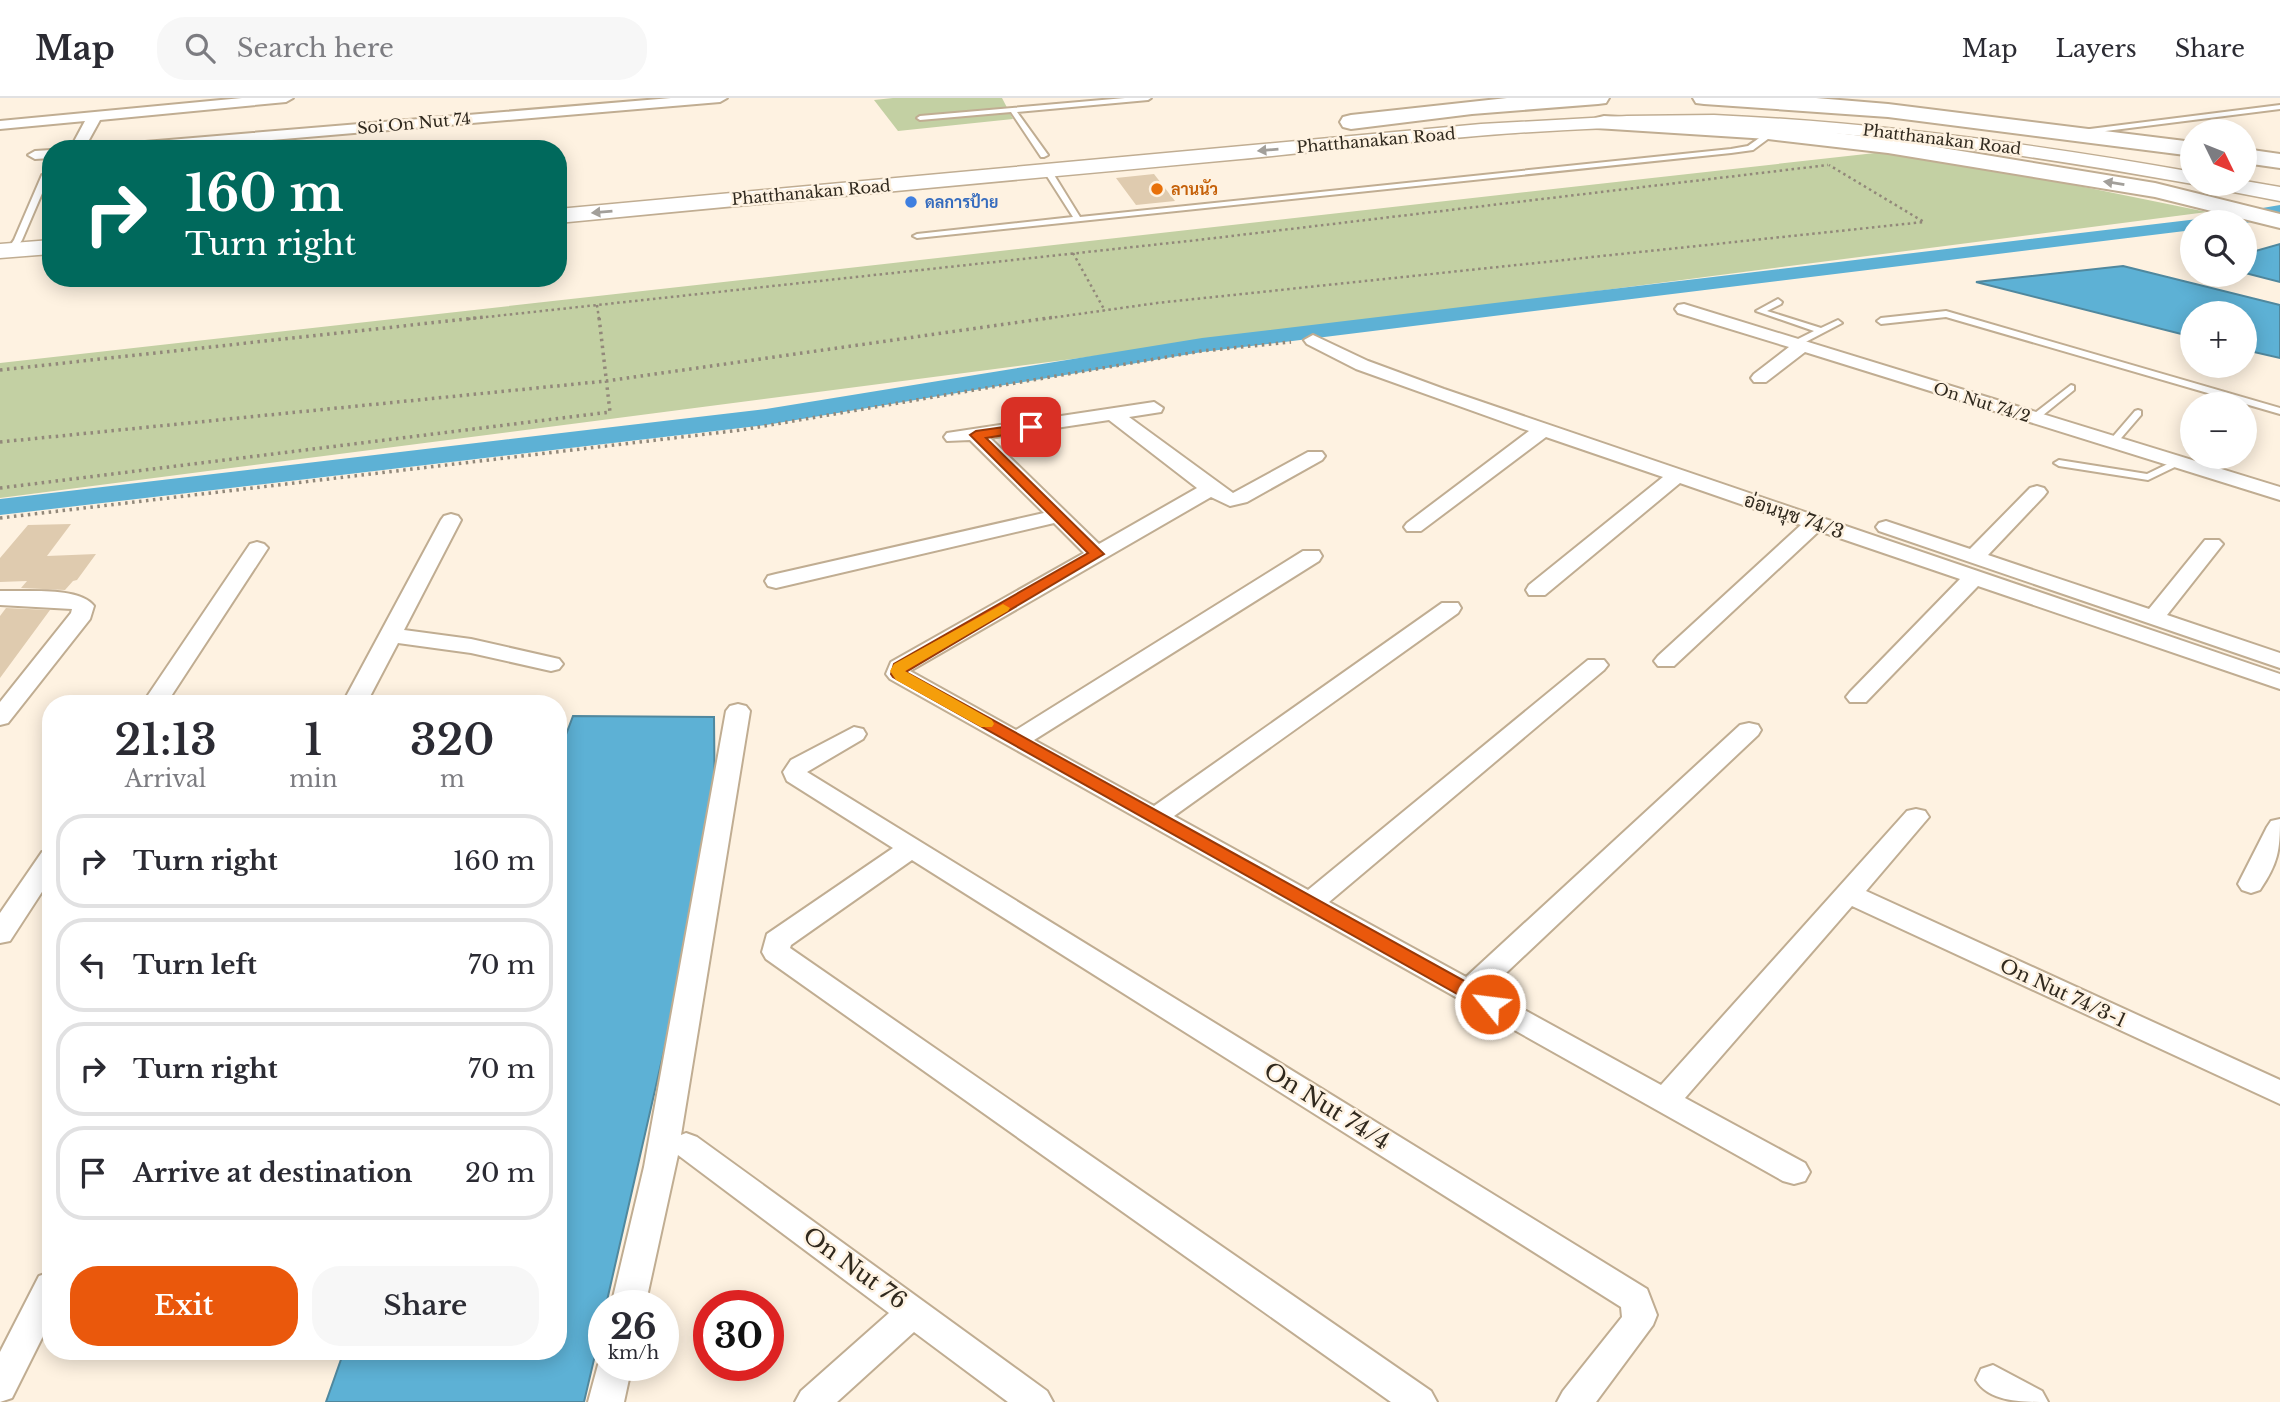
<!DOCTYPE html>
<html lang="en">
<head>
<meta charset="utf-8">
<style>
	body { margin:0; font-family:"Libre Baskerville",Sarabun,serif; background:#f7f7f7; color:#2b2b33; height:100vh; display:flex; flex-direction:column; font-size:26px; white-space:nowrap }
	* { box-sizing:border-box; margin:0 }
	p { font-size:23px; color:#7c7c81 }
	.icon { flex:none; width:38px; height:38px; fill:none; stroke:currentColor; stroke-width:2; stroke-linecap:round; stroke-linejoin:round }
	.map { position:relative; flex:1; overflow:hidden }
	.panel { position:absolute; left:42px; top:597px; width:525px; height:665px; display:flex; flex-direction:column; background:#fff; border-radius:28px; box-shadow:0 4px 18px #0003 }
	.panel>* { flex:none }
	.banner { position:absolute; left:42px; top:42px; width:525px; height:147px; border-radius:28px; box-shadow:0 4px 18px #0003; background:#00695c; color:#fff; overflow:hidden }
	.needle { width:46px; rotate:133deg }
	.fabs { position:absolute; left:2180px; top:21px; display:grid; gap:14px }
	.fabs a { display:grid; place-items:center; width:77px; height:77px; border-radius:50%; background:#fff; box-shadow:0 4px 18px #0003; font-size:35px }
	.speed { position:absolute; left:588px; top:1192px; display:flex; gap:14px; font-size:35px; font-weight:700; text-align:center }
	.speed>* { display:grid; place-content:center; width:91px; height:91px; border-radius:50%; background:#fff; box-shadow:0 4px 18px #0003; line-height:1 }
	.speed small { font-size:18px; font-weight:400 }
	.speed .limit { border:10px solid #d22; background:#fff; color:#111 }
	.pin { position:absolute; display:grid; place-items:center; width:60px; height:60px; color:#fff; margin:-30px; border-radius:14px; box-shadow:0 4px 10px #0006 }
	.me { position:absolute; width:77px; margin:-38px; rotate:299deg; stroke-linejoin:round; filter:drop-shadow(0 0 5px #0008) }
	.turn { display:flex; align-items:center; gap:24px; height:147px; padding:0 28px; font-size:32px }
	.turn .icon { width:91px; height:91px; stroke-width:2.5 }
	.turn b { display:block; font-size:49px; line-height:60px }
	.eta { display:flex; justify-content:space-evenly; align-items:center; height:119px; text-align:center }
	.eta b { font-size:42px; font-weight:600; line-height:49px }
	.action { display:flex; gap:14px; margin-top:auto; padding:14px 28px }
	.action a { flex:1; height:80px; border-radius:28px; background:#ea580c; color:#fff; font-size:28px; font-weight:600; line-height:80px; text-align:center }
	.action a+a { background:#f7f7f7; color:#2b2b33 }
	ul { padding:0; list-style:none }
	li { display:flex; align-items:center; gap:21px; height:94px; margin:0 14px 10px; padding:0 14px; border:4px solid #e1e1e2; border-radius:28px }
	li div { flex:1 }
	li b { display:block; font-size:26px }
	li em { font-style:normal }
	header { display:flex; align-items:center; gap:42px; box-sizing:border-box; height:98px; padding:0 35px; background:#fff; border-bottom:2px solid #e1e1e2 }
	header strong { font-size:33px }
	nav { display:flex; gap:38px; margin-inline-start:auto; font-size:24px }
	.search { width:490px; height:63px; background:#f7f7f7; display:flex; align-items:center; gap:18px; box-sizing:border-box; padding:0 24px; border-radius:28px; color:#7c7c81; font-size:26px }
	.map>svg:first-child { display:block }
	.green { fill:#c3d0a3 }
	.water { fill:#5db1d5; stroke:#50889e; stroke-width:2 }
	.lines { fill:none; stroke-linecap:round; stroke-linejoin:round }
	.canal { fill:#5db1d5; fill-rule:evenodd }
	.building { fill:#dfcbaf }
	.service-casing { stroke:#c0ad92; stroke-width:4 }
	.minor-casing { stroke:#c0ad92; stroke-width:4 }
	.secondary-casing { stroke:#c0ad92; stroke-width:3 }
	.primary-casing { stroke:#c0ad92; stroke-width:4 }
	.path-far1 { stroke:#92887a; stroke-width:2.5; stroke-dasharray:2.5 3.5; stroke-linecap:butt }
	.path { stroke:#92887a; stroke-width:3.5; stroke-dasharray:2.5 4.5; stroke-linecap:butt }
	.service { fill:#fff; fill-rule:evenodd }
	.minor { fill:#fff; fill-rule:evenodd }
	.secondary { fill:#fff; fill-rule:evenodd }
	.primary { fill:#fff; fill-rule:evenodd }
	.oneway { fill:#a29f9a }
	.route { fill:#ea580c; stroke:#983908; stroke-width:2 }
	.slow { fill:#f59e0b }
	.food-dot { fill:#e8710a; stroke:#fef2e1; stroke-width:2.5 }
	.shop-dot { fill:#3f7fe0; stroke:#fef2e1; stroke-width:2.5 }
	.labels { text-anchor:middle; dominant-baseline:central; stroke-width:5; stroke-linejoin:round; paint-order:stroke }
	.far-street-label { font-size:16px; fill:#30291e; stroke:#fef2e1 }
	.far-food-label { font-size:16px; font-weight:bold; fill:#c56008; stroke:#fef2e1; text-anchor:start }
	.far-shop-label { font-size:16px; font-weight:bold; fill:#366cbe; stroke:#fef2e1; text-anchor:start }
	.street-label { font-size:19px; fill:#30291e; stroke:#fef2e1 }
	.near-street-label { font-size:23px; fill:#30291e; stroke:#fef2e1 }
</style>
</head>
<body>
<header>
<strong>Map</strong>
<div class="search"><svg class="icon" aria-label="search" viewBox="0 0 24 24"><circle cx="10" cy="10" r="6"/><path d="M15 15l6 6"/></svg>Search here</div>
<nav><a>Map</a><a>Layers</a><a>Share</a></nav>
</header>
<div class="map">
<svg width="2280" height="1304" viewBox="0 0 2280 1304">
	<rect width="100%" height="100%" fill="#fef2e1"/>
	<path class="green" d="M893,0H1002L1013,21L898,33L874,2Z
		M1884,54L2035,79L2207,114L0,400V265Z"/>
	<path class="water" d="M2280,146V184L2245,175V156Z
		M2123,168L2280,207V260L2245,252V215H2193V239L1976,184Z
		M573,618L714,619L715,729L606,1207L604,1208V1219L584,1304H326L344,1253H558V658Z"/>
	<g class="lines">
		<path class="canal" d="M2280,107V119L2245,125L2193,124V132L1202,254L766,327L0,417V401L766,311L1202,240L2198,121Z"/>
	</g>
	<path class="building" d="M1154,76L1175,103L1136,107L1116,80Z
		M71,426L47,458L96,456L77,482L73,483L65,492L21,490L27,483L0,484V460L28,427Z
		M6,510L50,512L0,580V518Z"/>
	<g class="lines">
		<g class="service-casing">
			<path id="service" d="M1125,0H1151L1148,2L1017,14L1048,57L1044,59H1041L1011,14L920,22L917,20L920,18Z
				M2280,7V11L2082,36L2078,34L2082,32Z
				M1769,33L1776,35L1753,52L1731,55L917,140L913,138L917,136L1073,119L1043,72L1047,70L1051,72L1080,119L1731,51L1748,48Z
				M42,77L49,79L22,142L14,154H8L7,152L14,142Z
				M1778,201L1782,204L1781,206L1767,213L1821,230L1838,222L1842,225L1798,248H1792V244L1814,233L1756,213Z
				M1946,213L2280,310V316L1946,219L1881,226L1877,223L1881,220Z
				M2071,287L2074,288V292L2037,322H2031V318Z
				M2138,312L2141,313V317L2116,346H2110V342L2135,313Z
				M2178,361L2183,364L2181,366L2148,382L2059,368L2054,365L2059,362L2147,376Z"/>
		</g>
		<g class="minor-casing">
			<path id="minor" d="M242,0H293L286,4L100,22L84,51H70L85,23L0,31V23Z
				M671,0H727L720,4L164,51H102L109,47Z
				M51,52V60L35,61L28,57L35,53Z
				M1684,206L2280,389V402L1805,254L1766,284H1754L1751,280L1754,276L1789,249L1678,215L1675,211L1678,207Z
				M1313,237L1368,263L1444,291L2280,576V591L1978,488L1866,604H1850L1846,599L1850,594L1960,481L1819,433L1674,568H1658L1654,563L1658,558L1801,427L1680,385L1545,497H1529L1526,492L1529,487L1663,379L1546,339L1421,433H1407L1404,429L1407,425L1529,333L1356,271L1307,246L1304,242Z
				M1154,304L1163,310L1161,314L1129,319L1233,395L1308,354H1322L1325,358L1322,362L1247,404L1230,408L1211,399L910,573L1016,632L1303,453H1319L1322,458L1319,463L1034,642L1154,708L1442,505H1458L1461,510L1458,515L1174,718L1308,792L1588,562H1604L1608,567L1604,572L1329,804L1466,879L1740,627L1749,625L1758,627L1761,632L1758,637L1488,892L1661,987L1907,713L1916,711L1925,713L1929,719L1866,793L2280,982V1006L1852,808L1685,1000L1805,1065L1810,1074L1805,1083L1794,1086L1783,1083L890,581L886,576L891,564L1084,455L1054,425L776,490L768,488L765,483L768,478L776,476L1044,415L970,342L947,343L944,339L947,335ZM1109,322L1197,390L1099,446L990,340Z
				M2037,388L2044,390L2047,394L2044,398L1988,457L2149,511L2205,442H2219L2223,446L2167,517L2280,555V570L1879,433L1876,429L1879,425L1886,423L1970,451L2030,390Z
				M451,416L458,418L461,422L404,532L471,541L559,561L563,566L559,571L551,573L471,555L398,545L366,606H342L441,422L444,418Z
				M257,444L264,446L268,450L166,606H142L250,446Z
				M0,493C23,494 80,488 94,508L90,521L8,625L0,627V604L71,515L72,511L0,507Z
				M738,606L746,608L750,613L681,1037L686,1035L697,1039L1047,1293L1053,1304H1008L914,1234L837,1304H795L801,1293L889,1215L678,1057L645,1208H611L644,1069L726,613L730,608Z
				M854,629L863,631L866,636L863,641L807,674L1647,1191L1657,1217L1653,1227L1596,1304H1557L1563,1293L1622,1219L1621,1209L912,762L791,847L790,850L1431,1293L1437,1304H1391L766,861L762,854L767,836L893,750L787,683L783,674L791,662Z
				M2280,721C2280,753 2278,765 2260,792L2251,795L2242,792L2238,786L2267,729L2271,723Z
				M51,752V780L10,843L0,845V815L42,754Z
				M51,1174V1222L12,1300L0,1304V1254L39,1178Z
				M604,1256V1267H632L624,1304H588L598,1267Z
				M1993,1267L2042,1293L2048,1304C2021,1304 1989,1304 1976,1282L1981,1271Z"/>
		</g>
		<g class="secondary-casing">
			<path id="secondary" d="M1714,17C1875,24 2034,46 2193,74V86H2196H2193C2033,58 1872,32 1710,29C1553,26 1396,46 1241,61C1013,82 786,103 558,125V111L1481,26L1627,18Z
				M2245,83L2280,89V103L2223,92L2215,91L2212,86H2245Z
				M51,142V156L0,160V146Z"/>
		</g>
		<g class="primary-casing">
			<path id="primary" d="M1507,0H1609L1606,5L1598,6L1472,16L1351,31L1343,29L1340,24L1343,19L1351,17Z
				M1693,0H1816L1888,6L2193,44V58L1888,19L1704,6L1696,5Z
				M1604,18L1768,27L1888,41L2155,85L2280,116V130L2155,99L1888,55L1768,41L1596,30L1593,25L1596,20Z
				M2245,51L2280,56V70L2245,65Z"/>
		</g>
		<path class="path-far1" d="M1073,155L1105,213
			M597,207L599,221
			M468,221L1198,142L1828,67
			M1043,221L1157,205L1924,124L1829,67"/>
		<path class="path" d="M0,272L485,219
			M0,344L606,283L1055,219
			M0,390L610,314L599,219
			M0,420L741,332L1202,253L1291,244"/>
		<use href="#service" class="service"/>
		<use href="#minor" class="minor"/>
		<use href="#secondary" class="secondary"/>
		<use href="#primary" class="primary"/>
	</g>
	<defs><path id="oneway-solid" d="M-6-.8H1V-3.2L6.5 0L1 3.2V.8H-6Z" transform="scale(1.75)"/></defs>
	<g class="oneway">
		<use href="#oneway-solid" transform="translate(1268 52) rotate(175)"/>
		<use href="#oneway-solid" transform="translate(2114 85) rotate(-171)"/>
		<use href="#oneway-solid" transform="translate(602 114) rotate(175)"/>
	</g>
	<path class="route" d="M1031,325L1036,327V332L986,340L1104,456L906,574L1497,901L1500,906L1497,911H1484L893,579L891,576L894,566L1088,455L970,337L976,333Z"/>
	<path class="slow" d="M1003,506L1010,510L1008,513L905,573L992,622L994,626L992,629H981L896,582L890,573L894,566Z"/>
	<circle class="food-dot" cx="1157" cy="91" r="7"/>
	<circle class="shop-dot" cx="911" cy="104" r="7"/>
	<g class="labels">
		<g class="far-street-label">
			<text transform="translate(414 25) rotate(-5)">Soi On Nut 74</text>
			<text transform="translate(1942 41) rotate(7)">Phatthanakan Road</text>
			<text transform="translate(1376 42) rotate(-5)">Phatthanakan Road</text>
			<text transform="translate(811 94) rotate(-5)">Phatthanakan Road</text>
			<text transform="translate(1982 304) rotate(17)">On Nut 74/2</text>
		</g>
		<g class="far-food-label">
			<text x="1171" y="91">ลานนัว</text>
		</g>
		<g class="far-shop-label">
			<text x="925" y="104">ดลการป้าย</text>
		</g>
		<g class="street-label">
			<text transform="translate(1794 418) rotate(19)">อ่อนนุช 74/3</text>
			<text transform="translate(2063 895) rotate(25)">On Nut 74/3-1</text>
		</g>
		<g class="near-street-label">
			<text transform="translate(1327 1008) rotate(32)">On Nut 74/4</text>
			<text transform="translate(855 1170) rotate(36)">On Nut 76</text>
		</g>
	</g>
</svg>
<div class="fabs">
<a><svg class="needle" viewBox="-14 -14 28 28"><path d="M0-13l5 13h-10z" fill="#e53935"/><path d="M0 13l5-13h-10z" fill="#7c7c81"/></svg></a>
<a><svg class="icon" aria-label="search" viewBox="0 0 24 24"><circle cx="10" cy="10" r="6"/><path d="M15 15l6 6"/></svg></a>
<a>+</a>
<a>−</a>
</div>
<div class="speed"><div>26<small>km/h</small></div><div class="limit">30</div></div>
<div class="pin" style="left:1031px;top:329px;background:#d93025"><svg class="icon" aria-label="arrive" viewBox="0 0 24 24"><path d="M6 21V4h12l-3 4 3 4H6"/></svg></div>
<svg class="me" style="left:1490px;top:906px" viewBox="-20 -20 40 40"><circle r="17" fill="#ea580c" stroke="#fff" stroke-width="3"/><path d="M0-11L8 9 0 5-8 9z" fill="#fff"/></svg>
<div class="banner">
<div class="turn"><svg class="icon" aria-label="right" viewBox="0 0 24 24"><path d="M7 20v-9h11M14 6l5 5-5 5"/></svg><div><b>160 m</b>Turn right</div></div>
</div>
<section class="panel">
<div class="eta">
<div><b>21:13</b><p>Arrival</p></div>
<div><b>1</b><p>min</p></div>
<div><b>320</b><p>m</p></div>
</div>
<ul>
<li><svg class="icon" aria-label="right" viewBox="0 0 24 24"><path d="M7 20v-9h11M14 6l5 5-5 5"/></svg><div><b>Turn right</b></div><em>160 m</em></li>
<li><svg class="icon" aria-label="left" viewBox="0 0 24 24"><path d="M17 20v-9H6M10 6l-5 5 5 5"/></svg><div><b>Turn left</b></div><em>70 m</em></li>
<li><svg class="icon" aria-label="right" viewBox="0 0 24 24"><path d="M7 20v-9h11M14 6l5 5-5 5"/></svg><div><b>Turn right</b></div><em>70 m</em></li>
<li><svg class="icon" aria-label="arrive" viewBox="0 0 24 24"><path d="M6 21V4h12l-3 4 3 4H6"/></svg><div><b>Arrive at destination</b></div><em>20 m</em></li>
</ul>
<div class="action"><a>Exit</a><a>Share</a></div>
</section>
</div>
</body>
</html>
